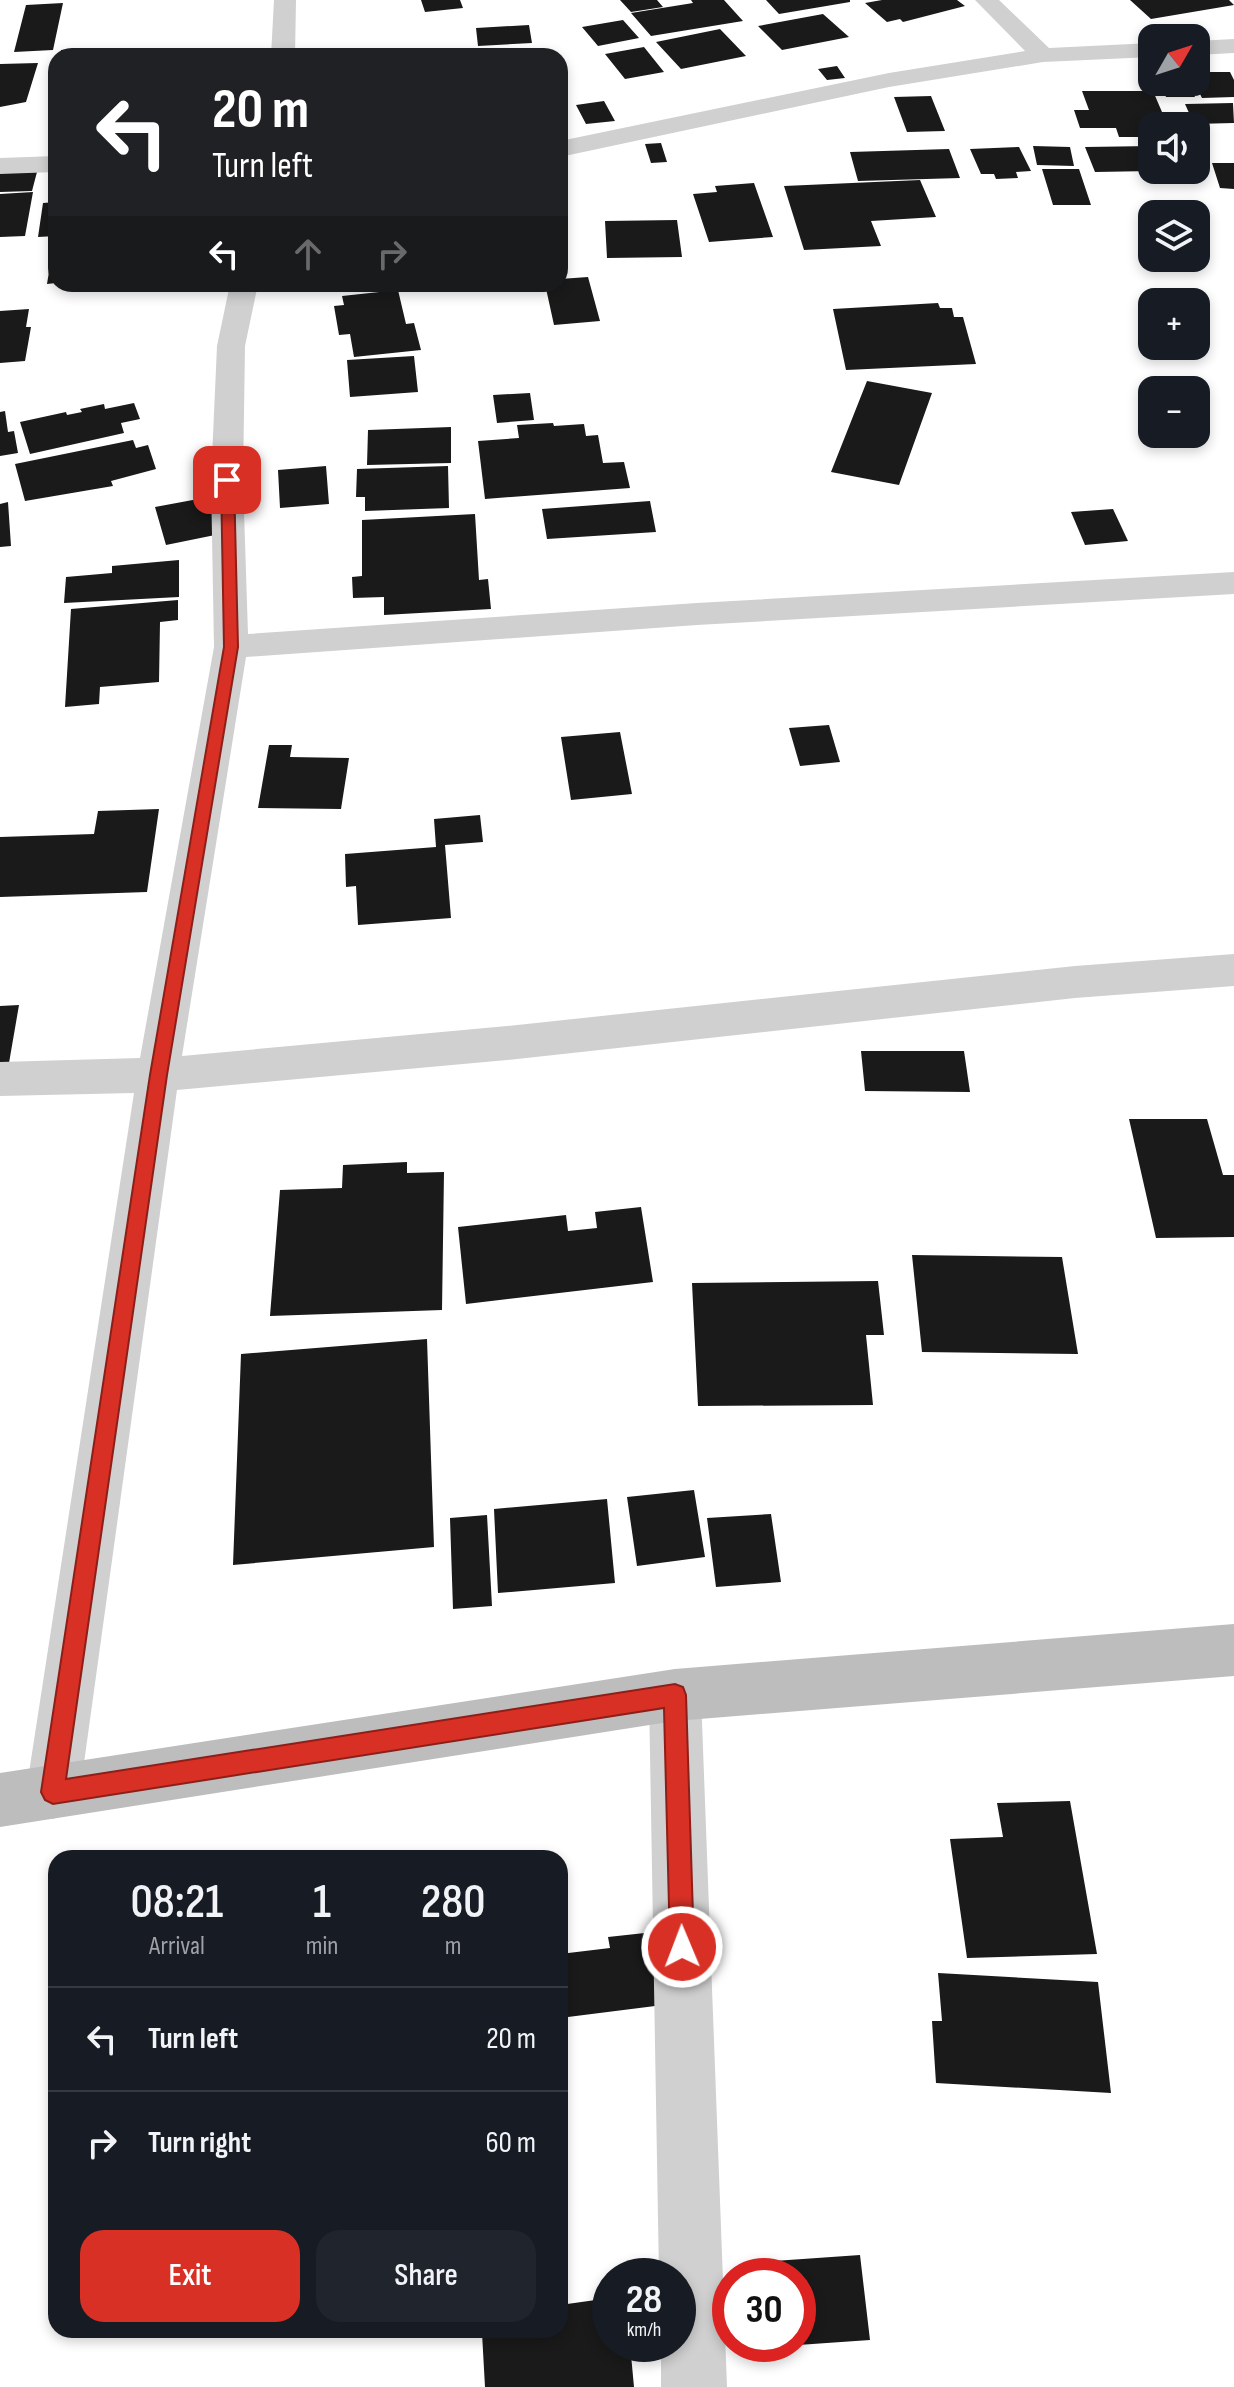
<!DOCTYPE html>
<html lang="en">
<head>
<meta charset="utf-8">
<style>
	body { margin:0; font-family:"Sofia Sans Condensed",sans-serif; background:#20242c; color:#f1f3f6; height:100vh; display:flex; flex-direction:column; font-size:30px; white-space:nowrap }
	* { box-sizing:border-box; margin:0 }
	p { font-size:26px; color:#9ea1a6 }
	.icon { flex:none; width:44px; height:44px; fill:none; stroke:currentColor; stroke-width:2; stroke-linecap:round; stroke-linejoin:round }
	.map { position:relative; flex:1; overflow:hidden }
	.panel { position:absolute; left:48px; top:1850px; width:520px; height:488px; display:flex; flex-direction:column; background:#171b24; border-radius:24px; box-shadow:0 4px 12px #0003 }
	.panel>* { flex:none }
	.guide { position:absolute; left:48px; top:48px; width:520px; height:244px; border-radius:24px; box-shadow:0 4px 12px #0003; background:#202124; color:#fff; overflow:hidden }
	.needle { width:52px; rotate:51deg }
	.tools { position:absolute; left:1138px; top:24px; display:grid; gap:16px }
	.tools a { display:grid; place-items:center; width:72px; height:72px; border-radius:16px; background:#171b24; box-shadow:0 4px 12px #0003; font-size:40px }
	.speed { position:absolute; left:592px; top:2258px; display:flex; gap:16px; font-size:40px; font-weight:700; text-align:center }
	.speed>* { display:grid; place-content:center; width:104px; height:104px; border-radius:50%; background:#171b24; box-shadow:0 4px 12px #0003; line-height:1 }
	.speed small { font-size:20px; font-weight:400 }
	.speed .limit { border:12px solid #d22; background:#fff; color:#111 }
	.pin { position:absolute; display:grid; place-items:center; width:68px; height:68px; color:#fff; margin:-34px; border-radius:16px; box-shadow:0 4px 12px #0006 }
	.me { position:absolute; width:88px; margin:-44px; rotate:359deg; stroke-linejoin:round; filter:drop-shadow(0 0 6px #0008) }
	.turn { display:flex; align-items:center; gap:28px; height:168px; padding:0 32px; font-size:36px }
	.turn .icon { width:104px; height:104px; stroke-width:2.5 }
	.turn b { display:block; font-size:56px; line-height:68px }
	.lanes { display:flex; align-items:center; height:76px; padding:0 32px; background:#0003; justify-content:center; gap:40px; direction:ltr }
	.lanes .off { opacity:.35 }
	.eta { display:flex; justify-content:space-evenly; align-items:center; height:136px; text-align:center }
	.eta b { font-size:48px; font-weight:600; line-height:56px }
	.action { display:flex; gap:16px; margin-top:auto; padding:16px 32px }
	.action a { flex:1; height:92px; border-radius:24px; background:#d93025; color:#fff; font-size:32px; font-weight:600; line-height:92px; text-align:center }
	.action a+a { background:#20242c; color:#f1f3f6 }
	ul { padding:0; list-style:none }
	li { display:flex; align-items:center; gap:24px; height:104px; padding:0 32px; border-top:2px solid #363941 }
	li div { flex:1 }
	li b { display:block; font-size:30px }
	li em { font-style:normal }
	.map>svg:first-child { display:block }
	.building { fill:#1a1a1a }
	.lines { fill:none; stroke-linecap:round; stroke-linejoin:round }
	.minor { fill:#d0d0d0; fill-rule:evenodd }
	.secondary { fill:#bdbdbd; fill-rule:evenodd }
	.route { fill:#d93025; stroke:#8d1f18; stroke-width:2 }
</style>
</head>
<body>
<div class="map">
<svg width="1234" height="2387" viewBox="0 0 1234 2387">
	<rect width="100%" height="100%" fill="#fff"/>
	<path class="building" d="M421,0H460L463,8L425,12Z
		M620,0H657L663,7L631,12Z
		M691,0H724L743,21L651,36L631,13L693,3Z
		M766,0H850V2L779,14Z
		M882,0H957L965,6L903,22L900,19L887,22L865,3Z
		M1130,0H1229L1234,5L1151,19Z
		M63,3L53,50L14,52L26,5Z
		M823,14L849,37L782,50L758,26Z
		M623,20L639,38L598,46L582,27Z
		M529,25L532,43L478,46L476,28Z
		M720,29L746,56L681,69L656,42Z
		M644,47L664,72L625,79L605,54Z
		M99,48L98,56H60L61,50Z
		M518,49L523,56H480V54Z
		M38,63L26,102L0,107V64Z
		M837,66L845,78L827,80L818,69Z
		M1196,72H1230L1234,80V97L1202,98L1194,82Z
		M1160,82H1188L1195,97H1166Z
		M1082,91H1153L1168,126H1152V137H1119L1116,128H1080L1074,110H1089Z
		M931,96L945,131L907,132L894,97Z
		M604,101L615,121L586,124L576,105Z
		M1233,103L1234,123L1194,124L1185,104Z
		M661,143L667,162L651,163L645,144Z
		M1033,146L1070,147L1074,166L1037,165Z
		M1152,146V171L1095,172L1085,147Z
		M1019,147L1031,171L1016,172L1018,178L996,179L994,174H981L970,149Z
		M949,149L960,178L858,181L850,152Z
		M1212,163H1234V189L1220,188Z
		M1042,169H1079L1091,205H1053Z
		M37,172L32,191L0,192V173Z
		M920,180L936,217L871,221L881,246L804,250L784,186Z
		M754,183L773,237L709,242L693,194L717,192L715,186Z
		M33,192L25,236L0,237V194Z
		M56,202V236L38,237L43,203Z
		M677,220L682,257L607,258L605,221Z
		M54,241L56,283L47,284Z
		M588,277L600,321L554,325L545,284H560V279Z
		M398,290L406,324L414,323L421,350L354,357L350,334L339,335L334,306L344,305L342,296Z
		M938,303L940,308H952L954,317H963L976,364L846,370L833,309Z
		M29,309L26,327H31L25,361L0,363V311Z
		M414,356L418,392L350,397L347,360Z
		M867,381L932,393L899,485L831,472Z
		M530,393L534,420L497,423L493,395Z
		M134,403L140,419L121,423L124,433L30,454L20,422L66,412L67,415L82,412L80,409L104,404L105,409Z
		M5,411L8,432L14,431L18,453L0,456V412Z
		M553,423L554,426L584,424L586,436L598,435L603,463L624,462L630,488L485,499L478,441L519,438L517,425Z
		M451,427V463L367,465L368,430Z
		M133,440L136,448L148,445L156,469L111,481L113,486L25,501L15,464Z
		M326,466L329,504L280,508L278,470Z
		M448,466L449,508L365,511V497H356L357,469Z
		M209,497L220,534L166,545L155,507Z
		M650,501L656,532L547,539L542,509Z
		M8,502L11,546L0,547V504Z
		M1113,509L1128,541L1085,545L1071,512Z
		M475,514L479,580L488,579L491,609L384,615V597L353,598L352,577L362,576V520Z
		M179,560V597L64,603L66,577L112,573V566Z
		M178,600V620L160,622L159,682L100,687L99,704L65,707L71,609Z
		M829,725L840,762L800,766L789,728Z
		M620,732L632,794L571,800L561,737Z
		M269,745H292L290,757L349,758L341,809L258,808Z
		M159,809L147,892L0,897V837L94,834L98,811Z
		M480,815L483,842L445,845L451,918L358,925L356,886L346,887L345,854L436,847L434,819Z
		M19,1005L9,1063L0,1064V1006Z
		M861,1051H964L970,1092L865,1091Z
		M1129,1119H1207L1223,1175H1234V1237L1156,1238Z
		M407,1162V1173L444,1172L442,1310L270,1316L280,1190L342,1188L343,1165Z
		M641,1207L653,1282L466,1304L458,1227L566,1215L568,1231L597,1228L595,1212Z
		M912,1255L1062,1257L1078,1354L922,1352Z
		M878,1281L884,1335H866L873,1405L698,1406L692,1283Z
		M427,1339L434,1547L233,1565L241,1354Z
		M694,1490L705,1557L637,1566L627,1497Z
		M607,1499L615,1583L498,1593L494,1509Z
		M771,1514L781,1582L716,1587L707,1518Z
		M487,1515L492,1606L453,1609L450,1518Z
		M1070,1801L1097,1954L967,1958L950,1839L1003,1837L997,1803Z
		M654,1932L663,2005L560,2018V1954L610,1948L608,1937Z
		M938,1973L1098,1982L1111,2093L936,2083L932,2021H942Z
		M860,2255L870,2340L798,2345V2276H776L774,2261Z
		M610,2298V2344H630L634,2387H485L482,2333L560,2330V2305Z"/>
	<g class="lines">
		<path class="minor" d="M274,0H296L295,56H271Z
			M975,0H999L1049,48L1152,43V57L1043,62L889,87L560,157V141L889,73L1025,51Z
			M1234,39V53L1196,55V41Z
			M56,156V172L0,174V158Z
			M230,284H258L245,346L243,480L248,634L697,603L1234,572V594L697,625L246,657L182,1056L507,1026L1075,966L1234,954V986L1075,998L507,1060L177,1090L80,1792L72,1811L53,1819L34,1811L26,1792L134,1093L0,1096V1062L140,1058L214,647L211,480L217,346Z
			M675,1669L694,1676L701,1695L727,2387H661V2344H678V2276H659L649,1695L656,1676Z"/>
		<path class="secondary" d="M1234,1624V1676L675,1721L0,1827V1773L675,1669Z"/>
	</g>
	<path class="route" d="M227,476L234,480L238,647L167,1075L66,1779L675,1684L683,1687L686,1695L694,1947L690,1955L682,1959L673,1955L670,1947L664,1708L53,1804L45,1800L41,1792L150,1075L224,647L221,480Z"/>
</svg>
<div class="tools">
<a><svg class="needle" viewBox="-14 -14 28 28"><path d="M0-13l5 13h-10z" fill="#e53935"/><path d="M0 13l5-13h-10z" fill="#9ea1a6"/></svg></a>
<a><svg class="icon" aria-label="sound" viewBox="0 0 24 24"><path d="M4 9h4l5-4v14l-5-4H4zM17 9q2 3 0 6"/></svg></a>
<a><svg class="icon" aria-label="layers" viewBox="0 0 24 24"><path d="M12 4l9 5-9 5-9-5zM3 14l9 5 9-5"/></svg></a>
<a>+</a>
<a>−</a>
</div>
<div class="speed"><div>28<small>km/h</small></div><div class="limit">30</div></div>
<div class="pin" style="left:227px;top:480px;background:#d93025"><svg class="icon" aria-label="arrive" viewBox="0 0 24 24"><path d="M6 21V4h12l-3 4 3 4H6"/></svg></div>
<svg class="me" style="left:682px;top:1947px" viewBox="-20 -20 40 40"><circle r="17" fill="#d93025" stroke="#fff" stroke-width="3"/><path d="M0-11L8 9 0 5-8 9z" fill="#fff"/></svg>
<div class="guide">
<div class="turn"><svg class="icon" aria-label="left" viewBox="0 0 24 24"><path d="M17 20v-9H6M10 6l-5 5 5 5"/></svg><div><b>20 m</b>Turn left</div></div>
<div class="lanes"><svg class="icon" aria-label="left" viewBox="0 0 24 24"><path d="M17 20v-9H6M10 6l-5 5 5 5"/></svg><svg class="icon off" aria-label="ahead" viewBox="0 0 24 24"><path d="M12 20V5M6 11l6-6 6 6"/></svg><svg class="icon off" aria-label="right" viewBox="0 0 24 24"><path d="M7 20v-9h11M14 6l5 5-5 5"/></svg></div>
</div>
<section class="panel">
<div class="eta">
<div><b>08:21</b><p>Arrival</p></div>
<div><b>1</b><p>min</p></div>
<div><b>280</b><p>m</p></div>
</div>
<ul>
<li><svg class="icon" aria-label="left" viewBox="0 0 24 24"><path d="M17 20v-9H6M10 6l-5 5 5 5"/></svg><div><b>Turn left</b></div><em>20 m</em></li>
<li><svg class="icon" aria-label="right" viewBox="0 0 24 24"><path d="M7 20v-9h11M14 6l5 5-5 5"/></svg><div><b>Turn right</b></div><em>60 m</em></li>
</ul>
<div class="action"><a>Exit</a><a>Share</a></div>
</section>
</div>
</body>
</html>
